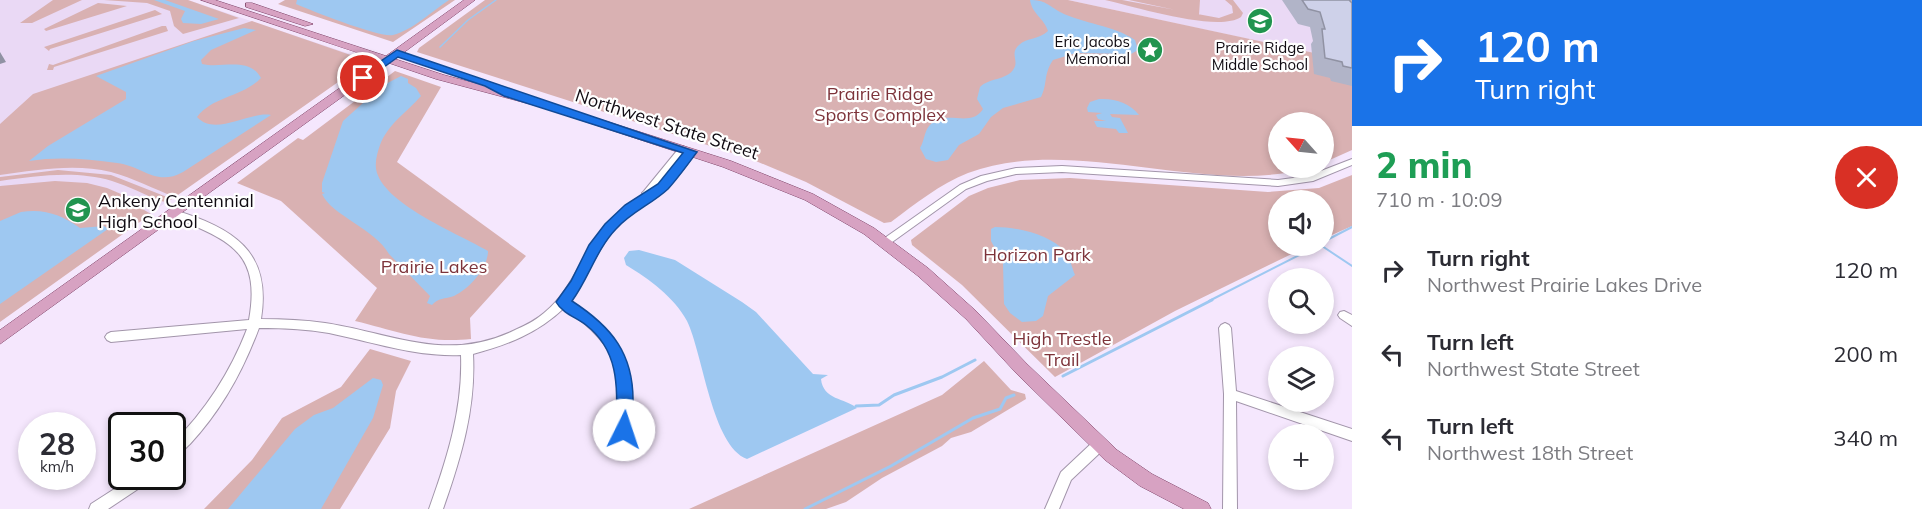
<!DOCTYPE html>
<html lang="en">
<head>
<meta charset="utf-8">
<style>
	body { margin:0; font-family:Mulish,sans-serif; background:#f2f2f3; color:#2b2b33; height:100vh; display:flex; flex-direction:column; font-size:22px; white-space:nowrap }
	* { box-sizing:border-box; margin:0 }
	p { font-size:20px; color:#7c7c81 }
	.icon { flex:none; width:33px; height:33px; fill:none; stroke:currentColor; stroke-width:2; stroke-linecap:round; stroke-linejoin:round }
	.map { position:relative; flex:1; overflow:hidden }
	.drawer { display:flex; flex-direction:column; background:#fff; width:570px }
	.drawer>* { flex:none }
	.banner { background:#1a73e8; color:#fff; overflow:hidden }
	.needle { width:39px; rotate:297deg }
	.controls { position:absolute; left:1268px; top:112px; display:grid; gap:12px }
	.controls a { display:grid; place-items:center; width:66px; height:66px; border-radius:50%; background:#fff; box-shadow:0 3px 9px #0003; font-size:30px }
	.speed { position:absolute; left:18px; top:412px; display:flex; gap:12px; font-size:30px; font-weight:700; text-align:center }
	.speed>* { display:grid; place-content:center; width:78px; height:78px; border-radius:50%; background:#fff; box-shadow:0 3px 9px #0003; line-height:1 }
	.speed small { font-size:15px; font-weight:400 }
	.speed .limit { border:3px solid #111; border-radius:9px; background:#fff; color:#111 }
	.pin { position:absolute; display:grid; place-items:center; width:51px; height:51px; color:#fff; margin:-26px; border:3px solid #fff; border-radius:50%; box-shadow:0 2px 6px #0007 }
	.me { position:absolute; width:66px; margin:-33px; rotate:4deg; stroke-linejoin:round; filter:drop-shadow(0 0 4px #0008) }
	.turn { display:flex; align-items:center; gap:21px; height:126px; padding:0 24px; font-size:27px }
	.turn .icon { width:78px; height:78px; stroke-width:2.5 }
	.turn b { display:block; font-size:42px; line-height:51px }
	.round { display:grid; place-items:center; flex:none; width:63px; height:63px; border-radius:32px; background:#f2f2f3 }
	.head { display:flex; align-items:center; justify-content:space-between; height:102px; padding:0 24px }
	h1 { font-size:36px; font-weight:800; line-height:45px; color:#1e9e55 }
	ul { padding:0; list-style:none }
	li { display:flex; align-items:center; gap:18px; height:84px; padding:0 24px }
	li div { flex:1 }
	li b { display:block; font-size:22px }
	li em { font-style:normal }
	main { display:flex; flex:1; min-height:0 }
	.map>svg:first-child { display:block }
	.built { fill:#ead9f5 }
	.green { fill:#d9b1b2 }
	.water { fill:#9ec8f1 }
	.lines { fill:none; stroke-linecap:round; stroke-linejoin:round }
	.stream-far2 { stroke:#9ec8f1; stroke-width:1.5 }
	.stream-far1 { stroke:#9ec8f1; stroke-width:2 }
	.stream { stroke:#9ec8f1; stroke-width:3 }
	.minor-casing { stroke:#a295aa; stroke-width:2 }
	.major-casing { stroke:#80456a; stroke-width:1 }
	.minor { fill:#fff; fill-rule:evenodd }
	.major { fill:#d7a2c2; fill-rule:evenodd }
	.wall { fill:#b1b4c8 }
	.shaded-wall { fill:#9092a3 }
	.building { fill:#ced1e9; stroke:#9092a3; stroke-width:1.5 }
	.route { fill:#1a73e8; stroke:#114b97; stroke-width:1.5 }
	.labels { text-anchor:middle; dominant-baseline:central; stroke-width:4.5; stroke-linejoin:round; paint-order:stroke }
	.far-poi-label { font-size:15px; fill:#100b12; stroke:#fff; text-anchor:end }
	.park-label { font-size:18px; fill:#7d333a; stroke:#fff }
	.street-label { font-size:18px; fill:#100b12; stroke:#fff }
	.poi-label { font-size:18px; fill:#100b12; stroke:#fff; text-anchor:start }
</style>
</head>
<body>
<main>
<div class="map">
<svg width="1352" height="509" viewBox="0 0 1352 509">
	<rect width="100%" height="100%" fill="#f5e7fd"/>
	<path class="built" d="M0,0H188L362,58L312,100L0,319Z
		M1068,0H1352V61L1253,40Z"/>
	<path class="green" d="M53,0H82L32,23H20Z
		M104,0H188L239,18L183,34L174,26L170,11L147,3Z
		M285,0H455L393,42L278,4Z
		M485,0H1068L1352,61V150L1323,163V123H1278V168H1310C1202,197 1074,134 968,173C940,184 915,204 891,222L884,223L806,182L751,159L417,52L419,48Z
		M1105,0H1122L1219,18L1233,13L1232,6L1225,0H1233L1243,13L1241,17C1218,33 1133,6 1105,0Z
		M1129,0H1200L1199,15Z
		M98,3L127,6L46,31L44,29Z
		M155,10L162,14L50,49L49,51L44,47Z
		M252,21L368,61L175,197C154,189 133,178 111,172C75,163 36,170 0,175V124L33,94Z
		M162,26H166L168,31L54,67L53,70H47L49,64L53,65Z
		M395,71L441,87L397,162L526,256L470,318L471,339C426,344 397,331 355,321L377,288L281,201L237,183L298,138L303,140Z
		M58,170L111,175L172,199L167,202L160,201C144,194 128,186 112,181C75,170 37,176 0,181V177Z
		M1352,175V226L1323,239V201H1278V246H1308L1175,311L1055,377L962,285L912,245L911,240L969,196L988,188L1020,180L1070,178L1268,192L1319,188Z
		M55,181L87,183L107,188L128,197L134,204L151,214L0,322V186Z
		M370,349L411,361L396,391L390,428L340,509H204L252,460L282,418L341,387Z
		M984,361L1011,390L1025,394L1026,399L971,432L951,438L942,446L882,478L846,502L826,509H689L942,395Z"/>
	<path class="water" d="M154,0H165L219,19L201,24L183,23L181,19L185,11Z
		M297,0H449C432,11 413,30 393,35C380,38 312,11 296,4Z
		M1030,0C1045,0 1048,5 1060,12C1084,24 1113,25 1135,40L1138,50L1131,54L1076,53L1053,60C1043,75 1048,83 1041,97L1003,108L991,117L979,134L959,145L948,160L936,162L926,159L920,148C925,140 924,129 932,123C948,110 971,128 983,109L977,99L980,87C989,78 1006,80 1013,70C1020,61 1009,54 1019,45C1027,37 1039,40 1048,31C1044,18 1032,14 1030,0Z
		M244,28L256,30L211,50L201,60L202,64C221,69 249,56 261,78C243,97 213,96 197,117C215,137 249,111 271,115L183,172C156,187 143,166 117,163C88,159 58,156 29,161L48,146L126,99V92L96,76L194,41Z
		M401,76L408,79V83L416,88L421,96C406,113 388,124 380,145C377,154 374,164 377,173C388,206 459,234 488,251C488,268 469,289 454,296C445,299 438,298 432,305L427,303L430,296L389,254C375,229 331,215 322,194L325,193L322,192V183L343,121L382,86Z
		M1099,99C1115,98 1130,103 1139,115L1110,114L1112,117L1120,118L1128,133H1119L1116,129L1097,127L1094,121H1106L1098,119L1096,115L1102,113L1088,112L1087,108L1090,102Z
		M21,212C44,208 62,215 80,228L104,226L108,229L0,304V221Z
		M995,227C1017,227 1051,234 1066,253C1070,258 1072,268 1075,275L1048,296L1043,316L1036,321L1022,322L1010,313L1004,304L1003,263L991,241V229Z
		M639,250L675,260L742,302L756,312L813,374L828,375L821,379C823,400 845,398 857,408L747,459C712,446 703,354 687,321C674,297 649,279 626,265L624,258L629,251Z
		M373,378L381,380L383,385L373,418L321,509H228L295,429L314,415L333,408Z"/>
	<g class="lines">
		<path class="stream-far2" d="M440,47L468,20L496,0"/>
		<path class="stream-far1" d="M1323,242L1352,227
			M1322,246L1352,266
			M1209,301L1317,246"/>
		<path class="stream" d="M1063,376L1212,300
			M856,406L879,405L894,395L942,377L975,360
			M805,509L891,466L973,418L1000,409L1006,398L1014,395"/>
		<g class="minor-casing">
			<path id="minor" d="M683,146L688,149L660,184L688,150H694L696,152C687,165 678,178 666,189C651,202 631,210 617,225C597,248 588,277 570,301C632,343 634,369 629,441L628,445L623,447L618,445L617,441C622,373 623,349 564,308C538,333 507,345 473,354C476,408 461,458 443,509H429C447,459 463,409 461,355C416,357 373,342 329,333C306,329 282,328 259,328C243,371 221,411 190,444C184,449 180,456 172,459V444C206,410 230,373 247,329L111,342L107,340L105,337L107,334L111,332L249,320C262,248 225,240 170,215L169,213L170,211L174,210C233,228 272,251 261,319C282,319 304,320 325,323C392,333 445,363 513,331C524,326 535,321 544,313C569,293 579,263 596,238C609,219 625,207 644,195L642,193L644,191L680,147Z
				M1352,159V165L1313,181L1278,186L1062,172L1016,174L987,181L966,189L888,245H880L879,242L960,185L981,176L1016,168L1062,166L1278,180L1308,176Z
				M1344,311L1352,315V326L1340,318L1338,315L1340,312Z
				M1225,323L1229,325L1231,328L1236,391L1352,429V441L1236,401L1237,509H1223L1224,394L1219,328L1221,325Z
				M1099,439L1104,441L1106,445L1104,449L1071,480L1059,509H1045L1061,472L1094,441Z
				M133,477H152L150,481L108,509H89L91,504Z"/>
		</g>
		<g class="major-casing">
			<path id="major" d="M201,0H215L386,56L464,0H475L395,59L444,75L549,103L731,161L813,194L874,228L928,268L976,311L1027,364L1117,450L1152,474L1208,503L1211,509H1184L1140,486L1105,460L1017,374L966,319L918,276L864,234L805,200L723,167L541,107L436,79L389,63L0,344V330L379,60Z
				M246,3H252L313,24L305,26L246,7Z"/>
		</g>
		<use href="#minor" class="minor"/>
		<use href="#major" class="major"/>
	</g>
	<path class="wall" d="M1282,0H1352V86L1331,81L1330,78L1314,74L1311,44L1313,41L1310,27L1298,24Z"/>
	<path class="shaded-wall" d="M0,52L6,62L0,64Z"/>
	<path class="building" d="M1302,0H1349L1352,3V68L1343,66L1342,62L1325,58L1322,29H1325L1320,12L1308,9Z"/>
	<path class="route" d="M397,50L697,152C688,164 678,178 668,189C652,204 631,212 616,229C596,250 589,278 572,301C612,327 634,354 633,403C633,413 634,425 630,435L624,437L618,435L616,430C617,391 621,352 586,325C577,318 562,313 556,302L571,281L589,245L605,224L625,205L658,184L683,153L504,96L485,86L398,57L366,80H359V76Z"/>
	<defs>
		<g id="school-disc" transform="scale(1.35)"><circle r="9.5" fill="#21944f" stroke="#fff"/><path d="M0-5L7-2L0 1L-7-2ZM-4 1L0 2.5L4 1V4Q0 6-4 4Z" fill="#fff"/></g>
		<g id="sight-disc" transform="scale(1.35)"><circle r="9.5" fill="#21944f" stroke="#fff"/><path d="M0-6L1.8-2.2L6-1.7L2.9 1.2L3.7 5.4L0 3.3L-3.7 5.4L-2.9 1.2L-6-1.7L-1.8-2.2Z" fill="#fff"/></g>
	</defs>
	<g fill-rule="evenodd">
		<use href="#school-disc" x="1260" y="21"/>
		<use href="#sight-disc" x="1150" y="50"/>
		<use href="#school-disc" x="78" y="210"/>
	</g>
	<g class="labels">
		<g class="far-poi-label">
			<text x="1130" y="41">Eric Jacobs<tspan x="1130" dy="17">Memorial</tspan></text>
			<text x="1260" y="47" text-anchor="middle">Prairie Ridge<tspan x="1260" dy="17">Middle School</tspan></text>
		</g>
		<g class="park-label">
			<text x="880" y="93">Prairie Ridge<tspan x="880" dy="21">Sports Complex</tspan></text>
			<text x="1037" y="254">Horizon Park</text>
			<text x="434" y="266">Prairie Lakes</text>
			<text x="1062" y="338">High Trestle<tspan x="1062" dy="21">Trail</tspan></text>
		</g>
		<g class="street-label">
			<text transform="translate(667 124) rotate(18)">Northwest State Street</text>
		</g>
		<g class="poi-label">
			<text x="98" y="200">Ankeny Centennial<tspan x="98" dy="21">High School</tspan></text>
		</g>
	</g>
</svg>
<div class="controls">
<a><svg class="needle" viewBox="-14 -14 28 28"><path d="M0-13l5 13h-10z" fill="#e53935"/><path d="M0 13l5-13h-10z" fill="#7c7c81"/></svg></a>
<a><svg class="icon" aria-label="sound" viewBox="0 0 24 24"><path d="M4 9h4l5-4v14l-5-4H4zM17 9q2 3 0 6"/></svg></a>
<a><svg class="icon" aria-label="search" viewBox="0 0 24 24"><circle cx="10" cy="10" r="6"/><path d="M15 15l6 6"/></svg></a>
<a><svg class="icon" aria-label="layers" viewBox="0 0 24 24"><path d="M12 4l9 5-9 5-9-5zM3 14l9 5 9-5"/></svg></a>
<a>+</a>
</div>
<div class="speed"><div>28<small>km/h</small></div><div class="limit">30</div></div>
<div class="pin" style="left:363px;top:78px;background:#d93025"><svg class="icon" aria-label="arrive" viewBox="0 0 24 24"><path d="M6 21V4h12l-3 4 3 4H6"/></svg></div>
<svg class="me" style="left:624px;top:430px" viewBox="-20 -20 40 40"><circle r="19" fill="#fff"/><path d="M0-13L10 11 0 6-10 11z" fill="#1a73e8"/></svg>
</div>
<section class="drawer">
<div class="banner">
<div class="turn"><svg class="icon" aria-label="right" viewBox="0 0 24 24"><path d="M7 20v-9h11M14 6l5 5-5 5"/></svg><div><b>120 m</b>Turn right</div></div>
</div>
<div class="head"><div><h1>2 min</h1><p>710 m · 10:09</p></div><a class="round" style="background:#d93025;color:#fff"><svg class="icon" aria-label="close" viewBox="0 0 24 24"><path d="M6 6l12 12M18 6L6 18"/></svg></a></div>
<ul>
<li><svg class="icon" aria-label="right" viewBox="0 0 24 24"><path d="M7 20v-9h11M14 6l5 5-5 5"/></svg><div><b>Turn right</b><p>Northwest Prairie Lakes Drive</p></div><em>120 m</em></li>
<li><svg class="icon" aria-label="left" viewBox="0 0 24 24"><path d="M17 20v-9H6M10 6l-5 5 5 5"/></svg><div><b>Turn left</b><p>Northwest State Street</p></div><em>200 m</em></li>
<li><svg class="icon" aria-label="left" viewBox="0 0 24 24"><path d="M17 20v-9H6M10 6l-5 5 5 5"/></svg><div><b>Turn left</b><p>Northwest 18th Street</p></div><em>340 m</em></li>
</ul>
</section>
</main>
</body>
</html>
